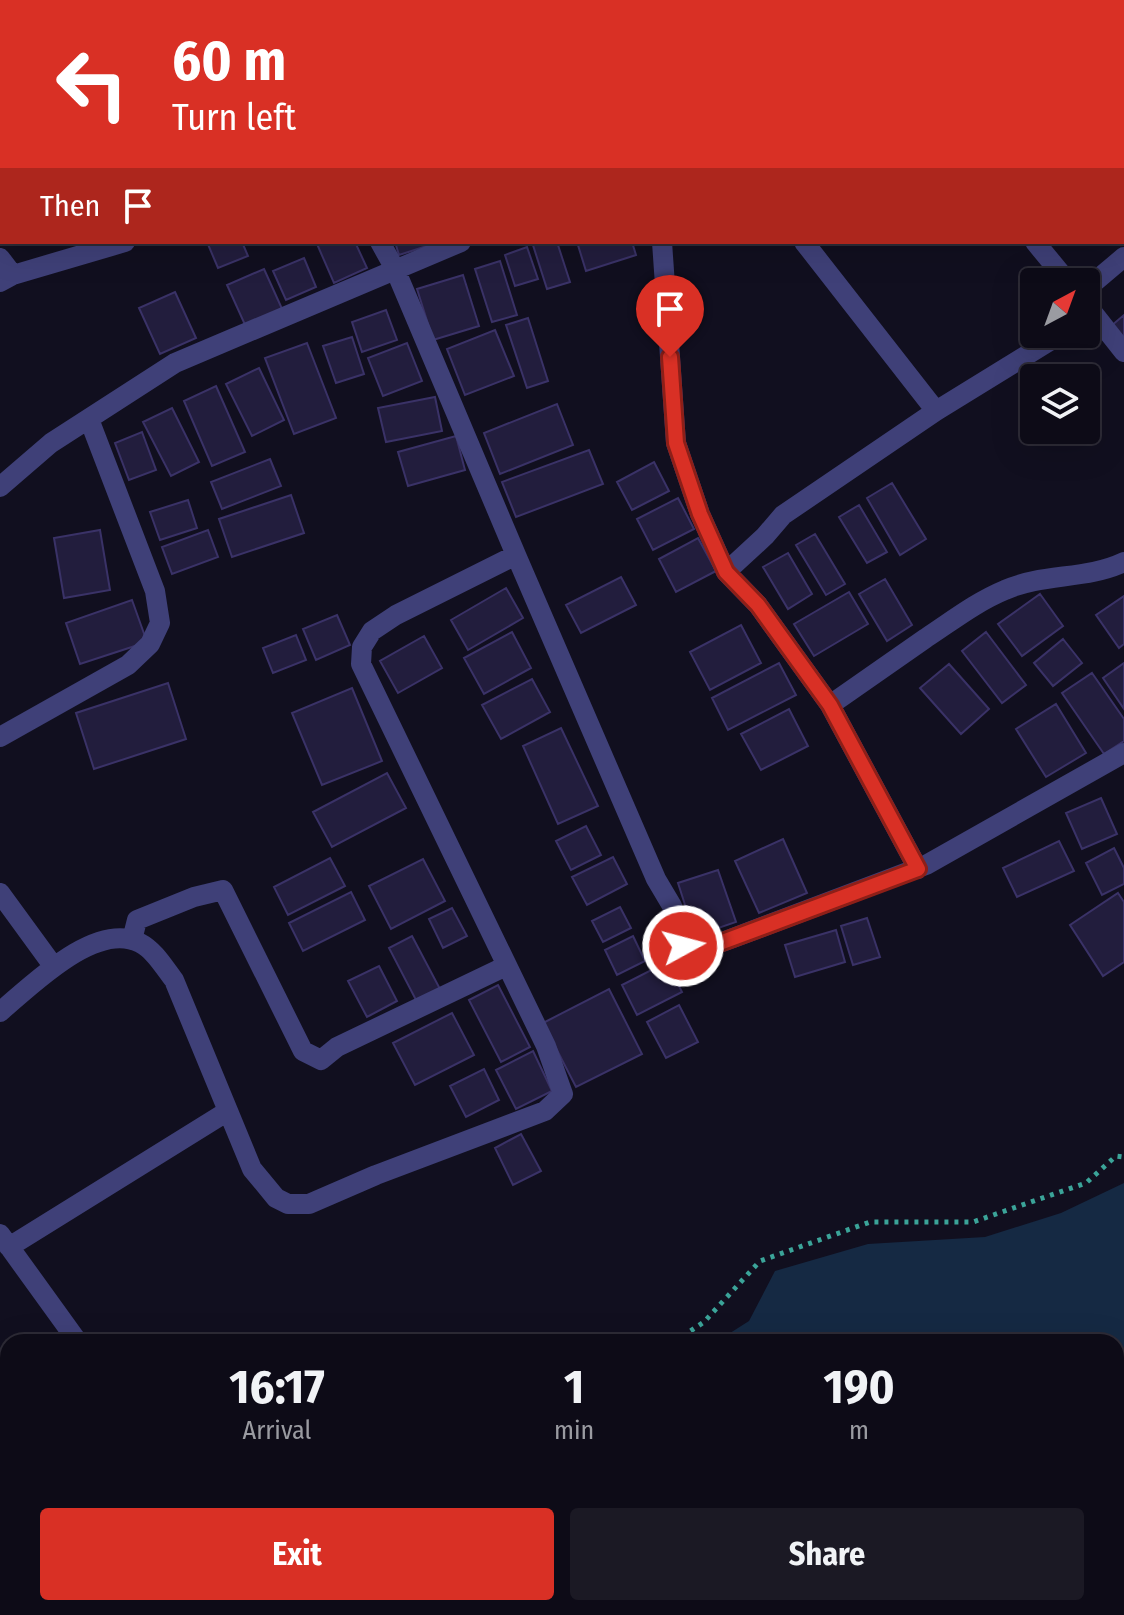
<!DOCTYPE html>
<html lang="en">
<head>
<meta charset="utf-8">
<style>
	body { margin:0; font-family:"Fira Sans Condensed",sans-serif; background:#1b1924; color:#f1f3f6; height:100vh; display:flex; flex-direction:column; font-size:30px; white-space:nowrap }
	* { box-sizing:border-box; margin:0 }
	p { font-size:26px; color:#9a9ba1 }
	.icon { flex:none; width:44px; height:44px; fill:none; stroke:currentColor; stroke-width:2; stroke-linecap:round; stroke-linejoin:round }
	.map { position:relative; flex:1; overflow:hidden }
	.details { position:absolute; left:0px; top:1334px; width:1124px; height:282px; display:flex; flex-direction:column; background:#0d0b17; border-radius:24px 24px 0 0; box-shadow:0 8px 32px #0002,0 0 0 2px #2d2b36 }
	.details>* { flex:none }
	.banner { position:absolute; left:0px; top:0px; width:1124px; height:244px; box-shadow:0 8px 32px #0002,0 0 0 2px #2d2b36; background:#d93025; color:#fff; overflow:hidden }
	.needle { width:52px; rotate:41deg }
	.fabs { position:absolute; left:1020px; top:268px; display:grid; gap:16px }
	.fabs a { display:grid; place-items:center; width:80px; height:80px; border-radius:8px; background:#0d0b17; box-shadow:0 8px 32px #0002,0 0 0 2px #2d2b36; font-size:40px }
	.pin { position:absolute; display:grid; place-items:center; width:68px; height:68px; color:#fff; margin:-82px -34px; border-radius:50% 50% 50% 0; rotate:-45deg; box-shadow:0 0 8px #0007 }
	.pin .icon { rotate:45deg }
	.me { position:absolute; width:88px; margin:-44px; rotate:83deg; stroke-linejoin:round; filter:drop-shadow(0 0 6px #0008) }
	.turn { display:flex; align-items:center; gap:28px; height:168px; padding:0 40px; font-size:36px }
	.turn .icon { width:104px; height:104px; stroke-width:2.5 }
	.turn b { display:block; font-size:56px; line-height:68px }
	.then { display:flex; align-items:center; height:76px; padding:0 40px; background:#0003; gap:16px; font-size:30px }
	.eta { display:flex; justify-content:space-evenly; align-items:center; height:136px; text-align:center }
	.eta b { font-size:48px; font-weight:700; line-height:56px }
	.action { display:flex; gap:16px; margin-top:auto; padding:16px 40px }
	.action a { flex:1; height:92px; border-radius:8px; background:#d93025; color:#fff; font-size:32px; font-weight:700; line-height:92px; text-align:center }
	.action a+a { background:#1b1924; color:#f1f3f6 }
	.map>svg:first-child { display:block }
	.water { fill:#152943 }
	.building { fill:#221d3d; stroke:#3a3267; stroke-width:2 }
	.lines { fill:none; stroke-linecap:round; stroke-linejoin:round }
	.path { stroke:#3ba499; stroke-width:5; stroke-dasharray:4 6; stroke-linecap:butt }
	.street { stroke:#3f4078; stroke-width:20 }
	.route-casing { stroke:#8d1f18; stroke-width:20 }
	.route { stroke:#d93025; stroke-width:14 }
</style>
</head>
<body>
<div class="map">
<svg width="1124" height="1615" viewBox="0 0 1124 1615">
	<rect width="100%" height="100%" fill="#110f1f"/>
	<path class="water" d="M1124,1183V1615H390V1608H1116V1342H716L749,1321L775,1271L868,1244L985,1237L1061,1213Z"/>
	<path class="building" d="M0,0L7,2H2L0,58Z
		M82,0H132L133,2H82Z
		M1091,0H1124V22L1122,23V2Z
		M1122,186L1124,189L1122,240Z
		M207,242H242L248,256L218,268Z
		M321,242H355L367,268L334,283L317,244Z
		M395,242H429L430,245L399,255Z
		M532,242H557L570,282L547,289Z
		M577,242H632L636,255L586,271Z
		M527,247L538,279L515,286L505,255Z
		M304,258L316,287L286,300L273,271Z
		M500,261L517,315L492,322L475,269Z
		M264,269L283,311L246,327L227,285Z
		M463,275L479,326L433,340L417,289Z
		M175,292L196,338L160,354L139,308Z
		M386,310L397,340L362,352L352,322Z
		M1124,315V341L1111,326Z
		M528,318L548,381L527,388L506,325Z
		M495,330L514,376L465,395L447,349Z
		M352,337L364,374L336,383L323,346Z
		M307,343L336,418L294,434L265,358Z
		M407,343L422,381L383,396L368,358Z
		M259,368L284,420L252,436L226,384Z
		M216,386L245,452L212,466L184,401Z
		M435,397L442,431L386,442L378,408Z
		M557,404L573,445L500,474L484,433Z
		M172,408L199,462L171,476L143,422Z
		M142,432L156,470L129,480L115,443Z
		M456,436L465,470L408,486L398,452Z
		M589,450L603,484L516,517L502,482Z
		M270,459L281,486L222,509L211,482Z
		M654,462L669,491L632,510L617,482Z
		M892,483L926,539L900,555L867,498Z
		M291,495L304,533L232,557L219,519Z
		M678,498L694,529L653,550L637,519Z
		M188,500L197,528L160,540L150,512Z
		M859,505L887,552L867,563L839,517Z
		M100,530L110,590L64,598L54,538Z
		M208,530L218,557L172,574L162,547Z
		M815,534L845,584L826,595L796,545Z
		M698,538L716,571L676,592L659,559Z
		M788,553L812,594L788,609L763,567Z
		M621,577L636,605L581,633L566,605Z
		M885,579L912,625L887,641L859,594Z
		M506,588L523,618L468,650L451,620Z
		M849,592L868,624L814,656L794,624Z
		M1040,594L1063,626L1022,656L998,624Z
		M1124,596V644L1119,648L1096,615Z
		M132,600L147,642L80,664L66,623Z
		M337,615L350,645L316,660L303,629Z
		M741,625L761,663L710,690L690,652Z
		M512,632L531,668L484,694L464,658Z
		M986,632L1026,685L1002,703L962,651Z
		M296,635L306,660L273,673L263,648Z
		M424,636L442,668L398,693L380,661Z
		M1063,639L1082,663L1053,686L1034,663Z
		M779,663L796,695L728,730L712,698Z
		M1124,663V709L1103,678Z
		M949,664L989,709L961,734L920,688Z
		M1092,673L1124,719V741L1104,754L1062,693Z
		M532,679L550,712L501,739L482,705Z
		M168,683L186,739L94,769L76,713Z
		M352,688L382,761L322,785L292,713Z
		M1056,704L1086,753L1046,777L1016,729Z
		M789,709L808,746L761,770L741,734Z
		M561,728L598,806L558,824L523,746Z
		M387,773L406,808L332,847L313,812Z
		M1101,798L1117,834L1082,849L1066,813Z
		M586,826L601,855L571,870L556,841Z
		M783,839L807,893L759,913L735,861Z
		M1059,841L1074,871L1017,897L1003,868Z
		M1114,848L1124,868V884L1102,895L1086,863Z
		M613,857L627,884L587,905L572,877Z
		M330,858L345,886L288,915L274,887Z
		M423,859L445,901L391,929L369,886Z
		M718,870L736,922L695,936L678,883Z
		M351,892L365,920L303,951L289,923Z
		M1118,893L1124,902V962L1103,976L1070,925Z
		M620,907L631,928L603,942L592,921Z
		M452,908L467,936L443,948L429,919Z
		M867,918L880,957L853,965L841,926Z
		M836,930L845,962L795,977L785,945Z
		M412,936L440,989L416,1000L389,948Z
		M633,936L645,961L617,975L605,950Z
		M667,962L682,992L637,1015L622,985Z
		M379,966L397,1001L367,1017L348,981Z
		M498,985L530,1047L501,1062L469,1000Z
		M609,989L642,1054L576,1087L543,1023Z
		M679,1005L698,1042L666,1058L647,1022Z
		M452,1013L474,1055L415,1085L393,1043Z
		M533,1051L552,1091L516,1109L496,1070Z
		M484,1069L499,1100L466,1117L450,1086Z
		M521,1134L541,1171L513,1185L495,1148Z
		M122,1608H161L152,1615H127Z
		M191,1608H239L245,1615H182Z"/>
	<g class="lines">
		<path class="path" d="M674,1342L704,1322L760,1261L870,1222H973L1086,1183L1116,1156L1124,1157
			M362,1615L363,1608"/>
		<path class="street" d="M69,0V2
			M264,0V2
			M543,0L544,2
			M833,0L835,2
			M355,2L360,0
			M788,2L791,0
			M895,2L897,0
			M380,242L395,269L516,555
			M662,242L676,443L700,514L726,572
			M804,242L936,411L783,515L765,536L726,572L758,605L830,705L918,869
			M1035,242L1068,282
			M0,258L13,275
			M0,282L13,275L125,242
			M1086,289L1124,257
			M1086,304L1124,352
			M936,411L1061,334
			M0,487L51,443L175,363L461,242
			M830,705C862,683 894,660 926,638C952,621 976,602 1005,590C1043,573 1086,580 1124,562
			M0,737L128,665L150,644L160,623L155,591L89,419
			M0,893L54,967
			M132,940L137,920L194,897L223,890L303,1051L321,1060L337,1047L506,966
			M0,1012C31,986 96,920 140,943C154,950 164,967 174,980L252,1169L276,1198L288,1204H309L376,1175L545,1111L563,1094L546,1046L361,664L362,647L372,631L396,615L516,555L656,879L672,906L683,946L717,944L926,865L1124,753
			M0,1234L78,1342
			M9,1247L228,1111
			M271,1608L276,1615
			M0,1613L2,1615"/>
	</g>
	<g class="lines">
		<g class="route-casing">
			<path id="route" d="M670,357L676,443L700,514L726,572L758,605L830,705L918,869L717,944L683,946"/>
		</g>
		<use href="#route" class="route"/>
	</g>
</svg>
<div class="fabs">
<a><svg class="needle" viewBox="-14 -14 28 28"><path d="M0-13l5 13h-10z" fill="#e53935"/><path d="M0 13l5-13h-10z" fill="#9a9ba1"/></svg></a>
<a><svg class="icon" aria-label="layers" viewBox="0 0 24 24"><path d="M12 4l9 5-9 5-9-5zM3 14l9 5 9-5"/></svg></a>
</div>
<div class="pin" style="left:670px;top:357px;background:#d93025"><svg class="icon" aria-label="arrive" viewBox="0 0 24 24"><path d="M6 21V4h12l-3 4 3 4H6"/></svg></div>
<svg class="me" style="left:683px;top:946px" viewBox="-20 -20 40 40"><circle r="17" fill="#d93025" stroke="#fff" stroke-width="3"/><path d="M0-11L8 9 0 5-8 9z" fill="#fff"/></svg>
<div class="banner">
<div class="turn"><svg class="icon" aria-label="left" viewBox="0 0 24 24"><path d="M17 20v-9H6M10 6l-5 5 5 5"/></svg><div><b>60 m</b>Turn left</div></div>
<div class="then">Then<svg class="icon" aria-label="arrive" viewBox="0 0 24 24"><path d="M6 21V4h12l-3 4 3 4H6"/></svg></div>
</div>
<section class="details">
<div class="eta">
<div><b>16:17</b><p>Arrival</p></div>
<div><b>1</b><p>min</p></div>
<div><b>190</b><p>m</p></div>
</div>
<div class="action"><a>Exit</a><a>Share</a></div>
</section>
</div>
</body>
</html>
